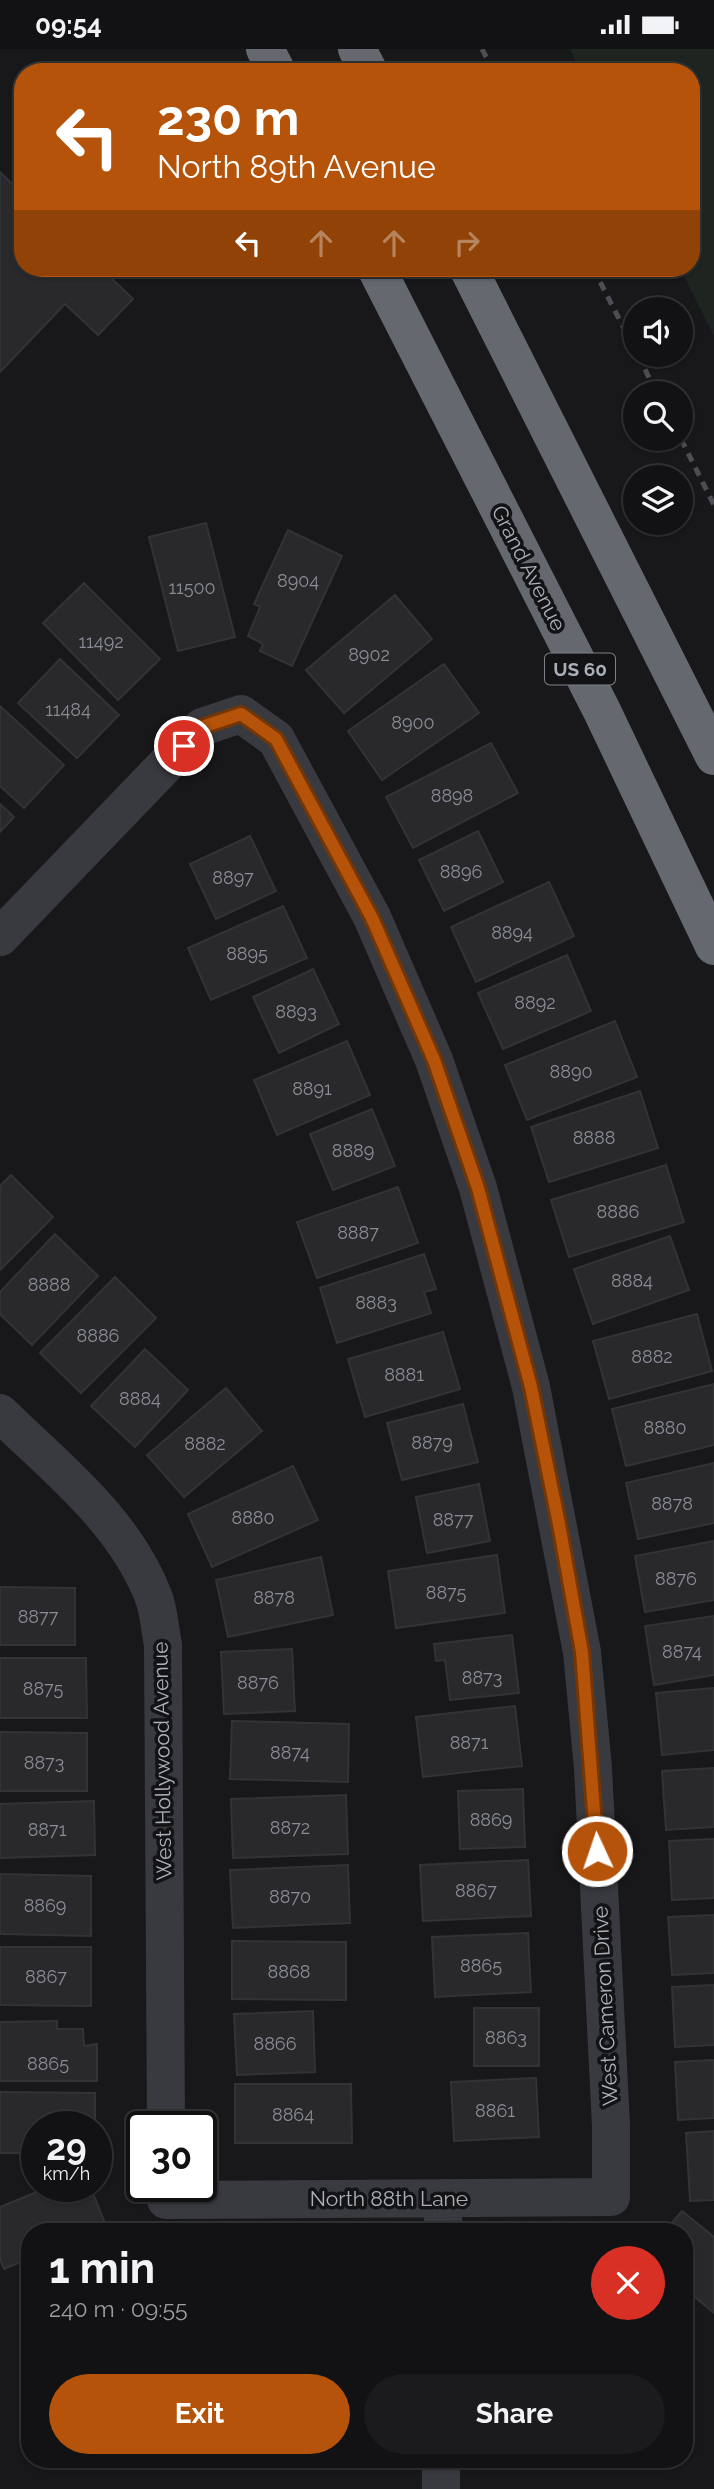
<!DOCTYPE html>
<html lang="en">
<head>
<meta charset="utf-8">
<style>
	body { margin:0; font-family:Raleway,sans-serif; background:#1b1b1d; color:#f1f3f6; height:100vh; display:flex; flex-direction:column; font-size:26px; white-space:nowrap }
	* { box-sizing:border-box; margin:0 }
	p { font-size:23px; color:#9c9ea0 }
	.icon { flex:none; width:38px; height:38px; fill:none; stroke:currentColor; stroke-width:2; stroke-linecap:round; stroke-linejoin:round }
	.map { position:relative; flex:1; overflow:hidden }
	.side { position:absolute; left:21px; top:2174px; width:672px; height:245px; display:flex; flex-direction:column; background:#121214; border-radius:28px; box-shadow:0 2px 5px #0004,0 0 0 2px #313234 }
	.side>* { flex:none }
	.banner { position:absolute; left:14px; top:14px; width:686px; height:214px; border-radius:28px; box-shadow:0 2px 5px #0004,0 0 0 2px #313234; background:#b45309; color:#fff; overflow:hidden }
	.tools { position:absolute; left:623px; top:248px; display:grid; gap:14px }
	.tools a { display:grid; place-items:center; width:70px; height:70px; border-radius:50%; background:#121214; box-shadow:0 2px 5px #0004,0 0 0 2px #313234; font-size:35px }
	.speed { position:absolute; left:21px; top:2062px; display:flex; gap:14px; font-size:35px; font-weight:700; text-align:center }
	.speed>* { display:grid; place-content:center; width:91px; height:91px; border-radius:50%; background:#121214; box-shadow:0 2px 5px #0004,0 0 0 2px #313234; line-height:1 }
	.speed small { font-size:18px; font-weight:400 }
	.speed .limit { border:4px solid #111; border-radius:10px; background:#fff; color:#111 }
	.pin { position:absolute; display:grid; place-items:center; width:60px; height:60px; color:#fff; margin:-30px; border:4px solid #fff; border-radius:50%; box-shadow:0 2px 7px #0007 }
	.me { position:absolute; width:77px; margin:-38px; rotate:357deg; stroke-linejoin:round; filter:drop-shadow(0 0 5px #0008) }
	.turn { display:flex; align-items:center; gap:24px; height:147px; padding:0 28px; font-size:32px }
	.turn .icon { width:91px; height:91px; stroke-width:2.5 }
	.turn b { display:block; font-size:49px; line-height:60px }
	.lanes { display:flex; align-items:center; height:66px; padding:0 28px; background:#0003; justify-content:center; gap:35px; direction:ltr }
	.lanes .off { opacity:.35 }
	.round { display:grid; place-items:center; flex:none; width:74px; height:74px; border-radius:37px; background:#1b1b1d }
	.overview { display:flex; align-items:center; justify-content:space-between; height:119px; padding:0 28px }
	h1 { font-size:42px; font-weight:700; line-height:52px }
	.primary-button { display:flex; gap:14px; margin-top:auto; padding:14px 28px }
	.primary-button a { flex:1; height:80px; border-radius:42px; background:#b45309; color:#fff; font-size:28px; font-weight:700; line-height:80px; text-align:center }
	.primary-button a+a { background:#1b1b1d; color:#f1f3f6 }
	.status { display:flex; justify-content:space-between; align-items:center; height:49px; padding:0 35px; background:#121214; direction:ltr }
	.status svg { height:19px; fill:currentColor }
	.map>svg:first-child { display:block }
	.green { fill:#1e2520 }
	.building { fill:#29282b; stroke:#333236; stroke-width:2 }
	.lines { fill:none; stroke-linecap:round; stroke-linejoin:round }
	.street { stroke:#393a3f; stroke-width:38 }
	.highway { stroke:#666870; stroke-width:38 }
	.rail { stroke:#4d4e54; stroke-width:5; stroke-dasharray:9 7; stroke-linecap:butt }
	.route-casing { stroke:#753606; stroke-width:18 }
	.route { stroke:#b45309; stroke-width:12 }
	.labels { text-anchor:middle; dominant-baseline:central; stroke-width:7; stroke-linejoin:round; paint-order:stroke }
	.number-label { font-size:18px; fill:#8a8d96 }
	.shield { fill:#131315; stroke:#7d8088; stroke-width:2 }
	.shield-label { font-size:19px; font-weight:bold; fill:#abafb9 }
	.street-label { font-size:21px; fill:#abafb9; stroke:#131315 }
</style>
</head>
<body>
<div class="status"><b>09:54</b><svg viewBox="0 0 49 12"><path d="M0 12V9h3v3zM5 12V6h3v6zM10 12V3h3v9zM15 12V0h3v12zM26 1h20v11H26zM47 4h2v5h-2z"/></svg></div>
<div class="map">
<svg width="714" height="2440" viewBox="0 0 714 2440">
	<rect width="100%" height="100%" fill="#18181a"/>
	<path class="green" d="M570,0H714V287L680,219H691V23H581Z"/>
	<path class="building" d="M0,123L23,145V219H101L133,250L98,286L65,255L0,323Z
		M206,474L235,588L178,602L149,488Z
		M288,481L342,507L292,617L260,602L263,595L248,587L260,558L254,555Z
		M84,534L160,610L118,651L43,574Z
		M395,546L432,590L344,664L306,621Z
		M60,610L119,666L77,709L18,654Z
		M444,615L479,664L382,731L348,682Z
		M0,657L64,716L24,759L0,737Z
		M491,694L518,744L413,799L386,748Z
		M0,755L14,768L0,783Z
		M478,782L503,833L444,862L419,811Z
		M250,787L276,842L216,870L190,815Z
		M549,833L574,887L476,933L451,878Z
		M283,857L307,909L211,951L188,899Z
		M567,906L591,962L503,1000L478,944Z
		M313,920L339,975L279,1004L253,948Z
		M615,972L637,1028L527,1071L505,1016Z
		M347,992L370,1046L277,1086L254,1031Z
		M640,1042L658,1099L549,1133L531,1078Z
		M372,1060L395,1117L333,1141L310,1085Z
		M666,1116L684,1173L569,1208L551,1151Z
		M11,1126L53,1168L0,1221V1137Z
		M398,1138L418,1194L317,1229L297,1173Z
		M55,1185L98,1227L32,1296L0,1265V1243Z
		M670,1187L689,1241L593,1275L574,1220Z
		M424,1205L436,1240L424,1243L431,1264L337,1294L320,1239Z
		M115,1228L156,1269L81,1344L40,1304Z
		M697,1265L712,1322L609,1350L593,1292Z
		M443,1283L460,1340L365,1368L348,1310Z
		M145,1300L188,1341L135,1398L91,1357Z
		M714,1335V1396L626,1417L612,1360Z
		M226,1339L262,1382L184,1448L147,1406Z
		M463,1355L478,1413L402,1431L387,1374Z
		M714,1414V1474L638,1490L626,1434Z
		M293,1417L318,1471L212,1518L188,1465Z
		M479,1435L490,1492L427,1504L416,1448Z
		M714,1492V1551L645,1563L635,1507Z
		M497,1506L505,1564L396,1579L388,1522Z
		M321,1508L333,1566L228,1588L216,1531Z
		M0,1538L75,1539V1596H0Z
		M714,1567V1626L654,1636L645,1577Z
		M512,1586L519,1644L450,1651L445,1611L436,1612L434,1595Z
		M292,1600L295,1662L224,1665L221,1603Z
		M0,1609H86L87,1669H0Z
		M714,1639V1701L662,1706L656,1644Z
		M515,1657L522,1717L423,1728L416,1668Z
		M232,1672L349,1675L348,1733L230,1730Z
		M0,1683L87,1684V1742H0Z
		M714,1719V1778L666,1781L662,1722Z
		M523,1740L525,1798L460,1800L458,1742Z
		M346,1746L348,1805L233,1809L231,1750Z
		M94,1752L95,1806L0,1809V1755Z
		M714,1790V1849L672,1851L669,1792Z
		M528,1811L531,1867L423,1872L420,1816Z
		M348,1816L350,1874L233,1879L230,1821Z
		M0,1825L91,1827V1887L0,1885Z
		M714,1866V1924L672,1926L668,1868Z
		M528,1884L531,1943L435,1948L432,1888Z
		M232,1892L346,1893V1951L232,1950Z
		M0,1898H91V1957L0,1956Z
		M714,1936V1996L675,1998L672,1938Z
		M474,1959H539V2017H474Z
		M313,1962L315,2023L237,2026L234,1965Z
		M57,1972V1980H83L84,1997L97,1995V2032H0V1973Z
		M714,2011V2069L678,2071L675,2013Z
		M536,2029L539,2088L454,2092L451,2033Z
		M235,2035H351L352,2094H235Z
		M0,2043L95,2044V2077H37V2104H0Z
		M714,2082V2151L690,2152L686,2084Z
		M51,2137H75L80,2149L93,2144L106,2177L93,2182H30V2209L4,2220L0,2210V2158Z
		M682,2162L714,2188V2264L684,2239V2182H665Z
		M30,2313V2333L20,2324Z"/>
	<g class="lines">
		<path class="street" d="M0,888L202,678L241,665L276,690L372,868L434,1011L478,1139L531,1338L582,1603L593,1719L611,2077V2148L166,2151V2137
			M0,1364C57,1420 125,1472 154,1549C159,1563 160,1581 163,1596L166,2077
			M443,2182V2149
			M441,2440V2410"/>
		<path class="highway" d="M265,0L277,23
			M357,0L369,23
			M376,219L602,662L714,897
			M468,219L714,707"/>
		<path class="rail" d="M482,0L494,23
			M593,219L635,301
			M638,306L657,345
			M681,390L714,456"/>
	</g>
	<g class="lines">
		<g class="route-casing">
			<path id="route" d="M184,697L202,678L241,665L276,690L372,869L434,1011L478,1139L531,1338L559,1475L582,1603L597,1802"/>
		</g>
		<use href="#route" class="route"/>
	</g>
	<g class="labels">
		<g class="number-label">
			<text x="298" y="531">8904</text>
			<text x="192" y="538">11500</text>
			<text x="101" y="592">11492</text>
			<text x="369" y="605">8902</text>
			<text x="68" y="660">11484</text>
			<text x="413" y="673">8900</text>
			<text x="452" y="746">8898</text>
			<text x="461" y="822">8896</text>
			<text x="233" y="828">8897</text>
			<text x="512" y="883">8894</text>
			<text x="247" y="904">8895</text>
			<text x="535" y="953">8892</text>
			<text x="296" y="962">8893</text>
			<text x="571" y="1022">8890</text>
			<text x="312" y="1039">8891</text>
			<text x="594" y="1088">8888</text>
			<text x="353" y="1101">8889</text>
			<text x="618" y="1162">8886</text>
			<text x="358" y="1183">8887</text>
			<text x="632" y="1231">8884</text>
			<text x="49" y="1235">8888</text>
			<text x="376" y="1253">8883</text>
			<text x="98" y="1286">8886</text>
			<text x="652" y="1307">8882</text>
			<text x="404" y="1325">8881</text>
			<text x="140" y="1349">8884</text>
			<text x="665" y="1378">8880</text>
			<text x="432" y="1393">8879</text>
			<text x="205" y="1394">8882</text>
			<text x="672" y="1454">8878</text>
			<text x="253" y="1468">8880</text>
			<text x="453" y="1470">8877</text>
			<text x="676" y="1529">8876</text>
			<text x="446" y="1543">8875</text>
			<text x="274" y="1548">8878</text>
			<text x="38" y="1567">8877</text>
			<text x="682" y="1602">8874</text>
			<text x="482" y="1628">8873</text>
			<text x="258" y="1633">8876</text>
			<text x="43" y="1639">8875</text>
			<text x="469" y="1693">8871</text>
			<text x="290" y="1703">8874</text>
			<text x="44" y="1713">8873</text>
			<text x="491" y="1770">8869</text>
			<text x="290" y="1778">8872</text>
			<text x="47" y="1780">8871</text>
			<text x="476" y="1841">8867</text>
			<text x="290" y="1847">8870</text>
			<text x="45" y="1856">8869</text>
			<text x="481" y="1916">8865</text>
			<text x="289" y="1922">8868</text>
			<text x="46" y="1927">8867</text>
			<text x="506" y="1988">8863</text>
			<text x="275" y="1994">8866</text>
			<text x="48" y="2014">8865</text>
			<text x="495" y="2061">8861</text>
			<text x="293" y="2065">8864</text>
		</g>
		<rect class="shield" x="545" y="604.5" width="70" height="31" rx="5"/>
		<g class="shield-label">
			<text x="580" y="620">US 60</text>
		</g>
		<g class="street-label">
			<text transform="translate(529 519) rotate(63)">Grand Avenue</text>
			<text transform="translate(162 1712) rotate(-91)">West Hollywood Avenue</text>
			<text transform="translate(605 1957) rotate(-93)">West Cameron Drive</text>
			<text x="389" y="2149">North 88th Lane</text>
		</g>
	</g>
</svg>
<div class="tools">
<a><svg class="icon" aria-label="sound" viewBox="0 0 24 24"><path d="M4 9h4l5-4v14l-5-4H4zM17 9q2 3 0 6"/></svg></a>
<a><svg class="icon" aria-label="search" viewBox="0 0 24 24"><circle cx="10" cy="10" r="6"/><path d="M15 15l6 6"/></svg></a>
<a><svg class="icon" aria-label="layers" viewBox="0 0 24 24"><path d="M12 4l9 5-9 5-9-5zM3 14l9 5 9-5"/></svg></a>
</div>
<div class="speed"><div>29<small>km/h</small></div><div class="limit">30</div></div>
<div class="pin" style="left:184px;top:697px;background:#d93025"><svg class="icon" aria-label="arrive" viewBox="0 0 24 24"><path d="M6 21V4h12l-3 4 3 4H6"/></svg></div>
<svg class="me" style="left:597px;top:1802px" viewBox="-20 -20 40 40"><circle r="17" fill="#b45309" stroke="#fff" stroke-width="3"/><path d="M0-11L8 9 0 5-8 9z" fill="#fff"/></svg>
<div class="banner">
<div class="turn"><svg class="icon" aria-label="left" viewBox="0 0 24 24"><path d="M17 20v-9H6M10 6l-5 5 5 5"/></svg><div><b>230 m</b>North 89th Avenue</div></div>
<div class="lanes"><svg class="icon" aria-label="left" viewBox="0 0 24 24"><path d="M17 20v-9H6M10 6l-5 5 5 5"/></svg><svg class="icon off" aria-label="ahead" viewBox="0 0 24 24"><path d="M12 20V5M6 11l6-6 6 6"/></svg><svg class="icon off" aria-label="ahead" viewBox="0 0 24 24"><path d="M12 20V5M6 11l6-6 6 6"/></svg><svg class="icon off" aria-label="right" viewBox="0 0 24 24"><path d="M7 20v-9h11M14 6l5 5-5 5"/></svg></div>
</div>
<section class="side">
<div class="overview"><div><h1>1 min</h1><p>240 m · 09:55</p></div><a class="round" style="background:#d93025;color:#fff"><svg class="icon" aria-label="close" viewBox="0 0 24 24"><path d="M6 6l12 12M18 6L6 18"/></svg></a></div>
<div class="primary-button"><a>Exit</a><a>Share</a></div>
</section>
</div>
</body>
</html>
